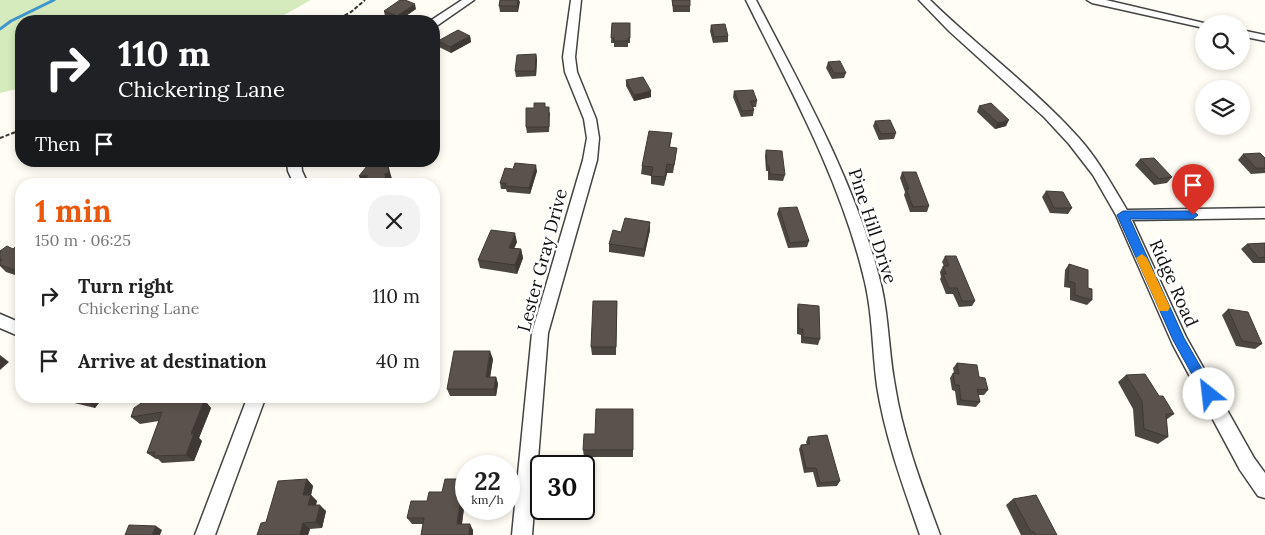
<!DOCTYPE html>
<html lang="en">
<head>
<meta charset="utf-8">
<style>
	body { margin:0; font-family:Lora,serif; background:#f2f2f2; color:#222; height:100vh; display:flex; flex-direction:column; font-size:19px; white-space:nowrap }
	* { box-sizing:border-box; margin:0 }
	p { font-size:16px; color:#767676 }
	.icon { flex:none; width:28px; height:28px; fill:none; stroke:currentColor; stroke-width:2; stroke-linecap:round; stroke-linejoin:round }
	.map { position:relative; flex:1; overflow:hidden }
	.side { position:absolute; left:15px; top:178px; width:425px; height:225px; display:flex; flex-direction:column; background:#fff; border-radius:20px; box-shadow:0 2px 8px #0003 }
	.side>* { flex:none }
	.top-card { position:absolute; left:15px; top:15px; width:425px; height:152px; border-radius:20px; box-shadow:0 2px 8px #0003; background:#202124; color:#fff; overflow:hidden }
	.buttons { position:absolute; left:1195px; top:15px; display:grid; gap:10px }
	.buttons a { display:grid; place-items:center; width:55px; height:55px; border-radius:50%; background:#fff; box-shadow:0 2px 8px #0003; font-size:25px }
	.speed { position:absolute; left:455px; top:455px; display:flex; gap:10px; font-size:25px; font-weight:700; text-align:center }
	.speed>* { display:grid; place-content:center; width:65px; height:65px; border-radius:50%; background:#fff; box-shadow:0 2px 8px #0003; line-height:1 }
	.speed small { font-size:12px; font-weight:400 }
	.speed .limit { border:2px solid #111; border-radius:8px; background:#fff; color:#111 }
	.pin { position:absolute; display:grid; place-items:center; width:42px; height:42px; color:#fff; margin:-51px -21px; border-radius:50% 50% 50% 0; rotate:-45deg; box-shadow:0 0 5px #0007 }
	.pin .icon { rotate:45deg }
	.me { position:absolute; width:55px; margin:-28px; rotate:331deg; stroke-linejoin:round; filter:drop-shadow(0 0 4px #0008) }
	.turn { display:flex; align-items:center; gap:18px; height:105px; padding:0 20px; font-size:22px }
	.turn .icon { width:65px; height:65px; stroke-width:2.5 }
	.turn b { display:block; font-size:35px; line-height:42px }
	.then { display:flex; align-items:center; height:48px; padding:0 20px; background:#0003; gap:10px; font-size:19px }
	.round { display:grid; place-items:center; flex:none; width:52px; height:52px; border-radius:20px; background:#f2f2f2 }
	.summary { display:flex; align-items:center; justify-content:space-between; height:85px; padding:0 20px }
	h1 { font-size:30px; font-weight:700; line-height:38px; color:#ea580c }
	ul { padding:0; list-style:none }
	li { display:flex; align-items:center; gap:15px; height:65px; padding:0 20px }
	li div { flex:1 }
	li b { display:block; font-size:19px }
	li em { font-style:normal }
	.map>svg:first-child { display:block }
	.green { fill:#d5ebbd }
	.lines { fill:none; stroke-linecap:round; stroke-linejoin:round }
	.stream { stroke:#3f96cf; stroke-width:3 }
	.street-casing { stroke:#444; stroke-width:3 }
	.path { stroke:#333; stroke-width:2; stroke-dasharray:4 2; stroke-linecap:butt }
	.street { fill:#fff; fill-rule:evenodd }
	.wall { fill:#4d4742 }
	.shaded-wall { fill:#3f3936 }
	.building { fill:#5a524d; stroke:#3f3936 }
	.route { fill:#1a73e8; stroke:#114b97 }
	.slow { fill:#f59e0b }
	.labels { text-anchor:middle; dominant-baseline:central; stroke-width:5; stroke-linejoin:round; paint-order:stroke }
	.street-label { font-size:18px; fill:#111; stroke:#fff }
</style>
</head>
<body>
<div class="map">
<svg width="1265" height="535" viewBox="0 0 1265 535">
	<rect width="100%" height="100%" fill="#fffdf5"/>
	<path class="green" d="M0,0H311C293,9 270,28 251,16L238,21H21V88L0,93Z"/>
	<g class="lines">
		<path class="stream" d="M0,29L11,21L54,0"/>
		<g class="street-casing">
			<path id="street" d="M462,0H474L438,25L434,26V21H430Z
				M571,0H581L575,57L577,72L596,119L599,138L597,160L548,333L532,535H512L532,333L583,160L587,138L584,119L565,72L563,57Z
				M746,0H756C802,89 852,176 878,273C889,310 888,349 895,386C903,437 922,486 940,535H920C903,486 885,437 877,386C872,349 873,311 863,274C839,177 790,89 746,0Z
				M919,0H930C978,47 1033,87 1078,137C1098,159 1112,185 1127,210L1265,208V218L1132,220L1186,337L1254,458L1265,473V498L1258,496L1240,470L1173,345L1116,215L1093,175L1069,144L1044,117L949,31Z
				M1087,0H1106L1208,24H1204V28L1092,3Z
				M1241,30L1265,35V41L1241,36Z
				M287,161H301L302,171L308,184H294L288,171Z
				M0,314L21,323V337L0,328Z
				M248,396H266L215,535H195Z"/>
		</g>
		<path class="path" d="M334,21L351,12L365,0
			M0,138L21,130"/>
		<use href="#street" class="street"/>
	</g>
	<path class="wall" d="M500,0H519L518,12H500L499,6Z
		M672,0H690V12H673Z
		M416,9L399,21L385,16L384,11Z
		M612,23H630V43H628V47H614V43H611Z
		M711,25L728,36V42L713,43L710,31Z
		M470,36L471,42L451,53L439,47L438,41Z
		M536,54L537,60L536,76L516,77L515,71Z
		M828,62L846,73L844,78L832,79L826,68Z
		M626,80L651,91V97L634,101L626,86Z
		M734,91L757,101L756,107H753L754,110L753,116L741,117L733,97Z
		M979,106L1006,126L995,129L977,112Z
		M546,107L550,113L549,132L527,133L526,127Z
		M875,121L896,133L894,139L879,140L873,126Z
		M672,133L670,147L676,156L673,173H667L664,186L651,184V176L641,174L642,166Z
		M766,150L785,175L783,181L768,180V171H766L765,156Z
		M1243,154L1265,158V173L1251,174L1238,160Z
		M1140,159L1172,177L1167,183L1154,185L1135,165Z
		M513,169L537,171L530,194L507,192L506,189H501L500,183Z
		M902,172L929,206L927,212H910L904,195L905,192L900,178Z
		M1046,191L1072,208L1068,214L1050,213L1042,197Z
		M779,208L809,241L807,247L788,248L777,214Z
		M650,230L644,257L609,252V244Z
		M517,242L514,248L521,249L523,258L517,274L480,268L478,260Z
		M1265,243V263H1253L1241,249L1247,244Z
		M21,245V277L6,272L0,266V251L13,249Z
		M945,256L975,301L972,306L959,307L953,294H946L940,279L941,277L940,272L943,266H944L942,262Z
		M1069,264L1088,288L1092,300L1087,305L1070,300V288L1064,287L1065,270Z
		M617,301L616,355H592L591,347Z
		M798,304L820,339L818,345L801,343V335L797,334V309Z
		M1228,309L1262,344L1255,349L1236,346L1222,315Z
		M493,359L490,377H496L498,384L496,396H450L447,389Z
		M957,363L979,377L988,390L984,395H978L980,402L976,407L957,405L955,391L952,390L950,378L953,373H954L953,368Z
		M1126,375L1159,396L1174,414L1166,420L1168,437L1158,444L1135,436L1133,409L1118,382Z
		M45,396H104L95,408Z
		M152,396H201L211,408L199,438L202,441L194,461L162,463L158,459H156L147,453L159,421L140,424L131,417Z
		M312,396H339L315,400Z
		M633,409V457H584L583,450L595,434Z
		M808,437L840,481L837,486L817,487L813,472L804,473L799,449L801,445H807L806,442Z
		M307,479L313,486L311,495L317,501L316,505L326,511L322,528L310,529L308,535H257L266,522Z
		M466,483V493L462,524L473,530V535H421L423,524H412L407,518L427,501L442,492Z
		M1013,499L1057,535H1021L1006,505Z"/>
	<path class="shaded-wall" d="M518,0H519L520,2L518,12L517,6Z
		M415,4L416,9L398,21L397,16Z
		M470,36L471,42L451,53L450,47Z
		M536,54L537,60L536,76L535,71Z
		M651,91V97L634,101V95Z
		M1009,120L1006,126L995,129L998,123Z
		M387,161L392,179H388V184H368L367,182L385,174Z
		M667,164V173L664,186L665,177Z
		M536,165L537,171L530,194L529,188Z
		M367,175L369,181L361,182L359,176Z
		M650,222V230L644,257V249Z
		M515,233L517,242L511,256L509,248Z
		M521,249L523,258L517,274L515,265Z
		M490,351L493,359L489,384L486,377Z
		M0,355L9,362L0,370Z
		M496,377L498,384L496,396L494,389Z
		M89,396H104L95,408L86,400Z
		M200,396H201L211,408L199,438L202,441L194,461L186,455Z
		M307,479L313,486L311,495L317,501L314,511L308,505L303,495Z
		M464,479L466,483V493L461,530L457,524Z
		M320,505L326,511L322,528L316,522Z
		M303,523L310,529L308,535H300Z
		M470,524L473,530V535H469Z
		M156,526L162,530L160,535H152Z"/>
	<path class="building" d="M400,0H405L415,4L397,16L384,11Z
		M500,0H518L517,6H499Z
		M672,0H690V6H673Z
		M612,23H630V38H628V41H614V38H611Z
		M725,24L728,36L714,37L711,25Z
		M458,30L470,36L450,47L438,41Z
		M536,54L535,71H515L517,55Z
		M840,61L846,73H834L828,62Z
		M643,77L651,91L634,95L626,80Z
		M753,90L757,101H750L754,110L742,111L734,91Z
		M534,103H545V107H549V127H526V108H534Z
		M991,103L1009,120L998,123L979,106Z
		M890,120L896,133L881,134L875,121Z
		M649,131L672,133L669,147L677,148L674,165L667,164L665,177L651,176L653,167L642,166Z
		M766,150L782,151L785,175L770,174L769,166H767Z
		M1260,153L1265,158V168H1256L1243,154Z
		M1154,158L1172,177L1159,179L1140,159Z
		M367,161H387L389,173L385,174L386,179L367,182V175L359,176L367,166Z
		M515,163L536,165L529,188L505,186L506,183H500L505,168L513,169Z
		M902,172H916L929,206L913,207L906,189H909Z
		M1046,191L1063,192L1072,208H1054Z
		M797,207L809,241L790,243L779,208Z
		M625,218L650,222L644,249L609,244L613,230L621,232Z
		M491,230L515,233L509,248L521,249L515,265L478,260Z
		M1265,243V257L1259,258L1247,244Z
		M19,244L21,245V272L0,265V261L2,260L0,259V251L7,246L13,249Z
		M945,256H956L975,301H962L957,288H949L943,274H946L943,266H949Z
		M1069,264L1088,270V288L1092,289V300L1075,295V283L1068,281Z
		M593,301H617L616,347H591Z
		M798,304L819,306L820,339L803,337V329H799Z
		M1228,309L1248,312L1262,344L1242,341Z
		M454,351H490L486,377H496L494,389H447Z
		M957,363L977,365L979,377L985,378L988,390L977,389L980,402L961,400L959,385H955L953,373L959,374Z
		M1145,374L1159,396H1163L1174,414H1166L1168,437L1144,429L1142,401L1126,375Z
		M68,396H89L86,400Z
		M152,396H200L204,401L191,434H194L186,455L153,456L155,452L147,453L162,412L131,417L134,408Z
		M596,409H633V450H583L584,434H595Z
		M827,435L840,481L820,483L816,468H806L801,445L810,444L808,437Z
		M307,479L303,495H311L308,505H320L316,522L303,523L300,535H257L261,523L266,522L278,481Z
		M445,479H464L457,524H470L469,535H421L424,518H407L411,501H427L429,492H442Z
		M1036,495L1057,535H1036L1034,532H1031L1013,499Z
		M129,525L156,526L152,535H125Z"/>
	<path class="route" d="M1123,211H1193L1198,215L1193,219H1130L1184,338L1214,390L1216,394L1214,398L1209,399L1205,398L1173,340L1117,215Z"/>
	<path class="slow" d="M1142,254L1147,258L1170,307L1168,311H1159L1158,307L1136,258Z"/>
	<g class="labels">
		<g class="street-label">
			<text transform="translate(873 226) rotate(72)">Pine Hill Drive</text>
			<text transform="translate(542 260) rotate(-75)">Lester Gray Drive</text>
			<text transform="translate(1174 283) rotate(66)">Ridge Road</text>
		</g>
	</g>
</svg>
<div class="buttons">
<a><svg class="icon" aria-label="search" viewBox="0 0 24 24"><circle cx="10" cy="10" r="6"/><path d="M15 15l6 6"/></svg></a>
<a><svg class="icon" aria-label="layers" viewBox="0 0 24 24"><path d="M12 4l9 5-9 5-9-5zM3 14l9 5 9-5"/></svg></a>
</div>
<div class="speed"><div>22<small>km/h</small></div><div class="limit">30</div></div>
<div class="pin" style="left:1193px;top:215px;background:#d93025"><svg class="icon" aria-label="arrive" viewBox="0 0 24 24"><path d="M6 21V4h12l-3 4 3 4H6"/></svg></div>
<svg class="me" style="left:1209px;top:394px" viewBox="-20 -20 40 40"><circle r="19" fill="#fff"/><path d="M0-13L10 11 0 6-10 11z" fill="#1a73e8"/></svg>
<div class="top-card">
<div class="turn"><svg class="icon" aria-label="right" viewBox="0 0 24 24"><path d="M7 20v-9h11M14 6l5 5-5 5"/></svg><div><b>110 m</b>Chickering Lane</div></div>
<div class="then">Then<svg class="icon" aria-label="arrive" viewBox="0 0 24 24"><path d="M6 21V4h12l-3 4 3 4H6"/></svg></div>
</div>
<section class="side">
<div class="summary"><div><h1>1 min</h1><p>150 m · 06:25</p></div><a class="round"><svg class="icon" aria-label="close" viewBox="0 0 24 24"><path d="M6 6l12 12M18 6L6 18"/></svg></a></div>
<ul>
<li><svg class="icon" aria-label="right" viewBox="0 0 24 24"><path d="M7 20v-9h11M14 6l5 5-5 5"/></svg><div><b>Turn right</b><p>Chickering Lane</p></div><em>110 m</em></li>
<li><svg class="icon" aria-label="arrive" viewBox="0 0 24 24"><path d="M6 21V4h12l-3 4 3 4H6"/></svg><div><b>Arrive at destination</b></div><em>40 m</em></li>
</ul>
</section>
</div>
</body>
</html>
